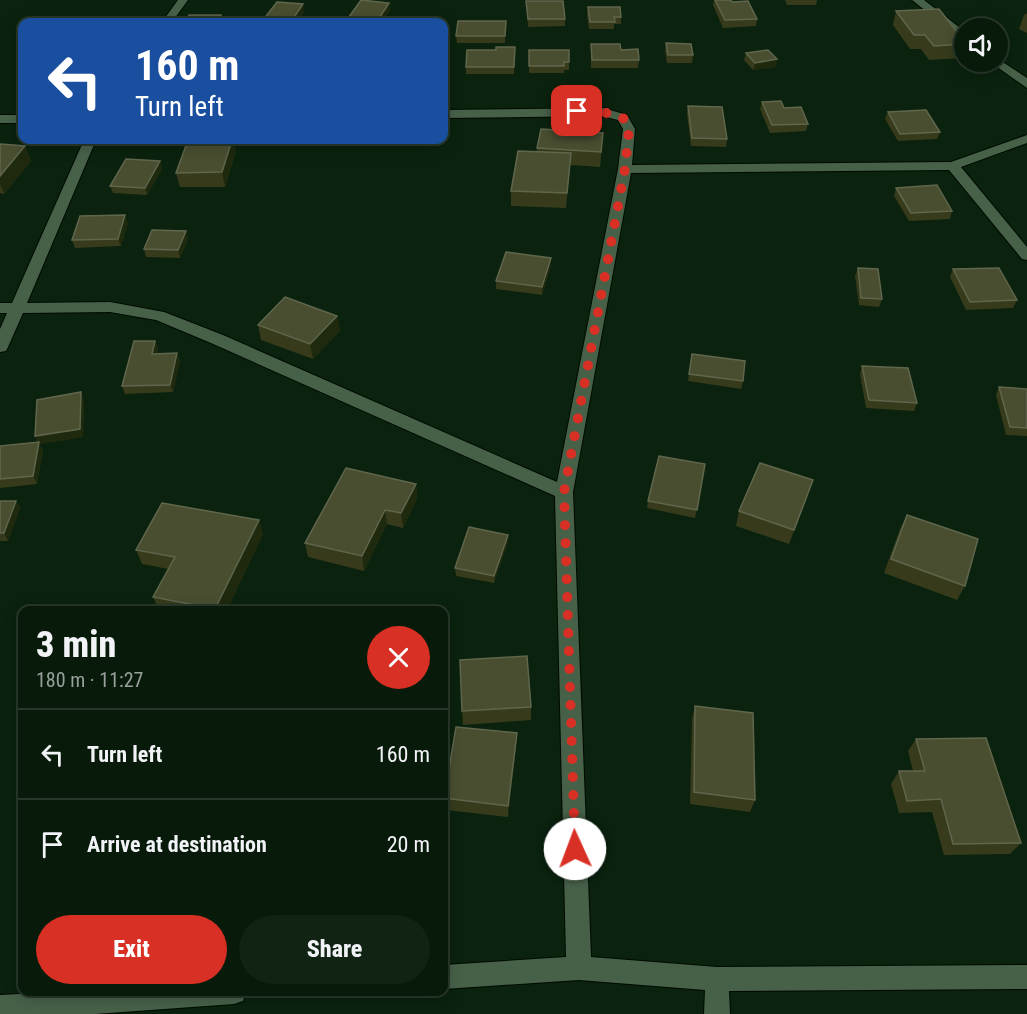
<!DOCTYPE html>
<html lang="en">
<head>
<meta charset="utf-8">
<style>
	body { margin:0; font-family:"Roboto Condensed",sans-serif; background:#112313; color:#f1f3f6; height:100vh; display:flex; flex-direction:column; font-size:22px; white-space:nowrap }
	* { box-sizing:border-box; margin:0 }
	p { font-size:20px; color:#98a19c }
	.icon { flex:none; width:33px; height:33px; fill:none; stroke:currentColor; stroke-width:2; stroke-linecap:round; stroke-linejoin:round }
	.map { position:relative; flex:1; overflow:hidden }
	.side { position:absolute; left:18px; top:606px; width:430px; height:390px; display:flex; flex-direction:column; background:#081a0a; border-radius:12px; box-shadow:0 3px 15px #0003,0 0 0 2px #29382b }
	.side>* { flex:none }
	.hud { position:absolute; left:18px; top:18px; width:430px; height:126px; border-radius:12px; box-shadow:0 3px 15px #0003,0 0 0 2px #29382b; background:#1a4fa0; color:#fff; overflow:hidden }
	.controls { position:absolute; left:954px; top:18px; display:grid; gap:12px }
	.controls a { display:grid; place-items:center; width:54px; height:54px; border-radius:50%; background:#081a0a; box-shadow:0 3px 15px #0003,0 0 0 2px #29382b; font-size:30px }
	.pin { position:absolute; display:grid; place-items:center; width:51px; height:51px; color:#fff; margin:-26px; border-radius:12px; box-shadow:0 3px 9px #0006 }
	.me { position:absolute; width:66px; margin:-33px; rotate:358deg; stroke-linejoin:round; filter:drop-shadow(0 0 4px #0008) }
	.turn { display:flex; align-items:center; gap:21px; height:126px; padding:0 18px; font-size:27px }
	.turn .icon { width:78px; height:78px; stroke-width:2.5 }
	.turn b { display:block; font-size:42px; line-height:51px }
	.round { display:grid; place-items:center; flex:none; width:63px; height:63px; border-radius:32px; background:#112313 }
	.overview { display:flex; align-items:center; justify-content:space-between; height:102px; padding:0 18px }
	h1 { font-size:36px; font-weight:800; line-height:45px }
	.action { display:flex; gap:12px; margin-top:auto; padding:12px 18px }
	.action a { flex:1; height:69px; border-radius:36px; background:#d93025; color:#fff; font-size:24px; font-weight:800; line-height:69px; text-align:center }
	.action a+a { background:#112313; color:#f1f3f6 }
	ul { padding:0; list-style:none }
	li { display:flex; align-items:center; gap:18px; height:90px; padding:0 18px; border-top:2px solid #29382b }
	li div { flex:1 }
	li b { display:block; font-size:22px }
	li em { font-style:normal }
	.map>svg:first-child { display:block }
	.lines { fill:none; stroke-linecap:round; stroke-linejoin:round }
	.street-casing { stroke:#000b00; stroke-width:2 }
	.street { fill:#476149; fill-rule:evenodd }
	.wall { fill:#373b1c }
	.shaded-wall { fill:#1e290e }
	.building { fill:#494e31; stroke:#60664c; stroke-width:1.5 }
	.route { stroke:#d93025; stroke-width:10; stroke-dasharray:0 18 }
</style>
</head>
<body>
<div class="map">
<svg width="1027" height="1014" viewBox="0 0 1027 1014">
	<rect width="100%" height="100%" fill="#0a220e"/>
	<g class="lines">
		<g class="street-casing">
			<path id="street" d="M178,0H188L172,22H162Z
				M912,0H924L964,31V39L960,38Z
				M998,59L1027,78V88L993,64L992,62H998Z
				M603,108L627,115L635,129L632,165L951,162L1027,135V143L961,167L1027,247V260L1022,259L949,170L631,173L573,492L591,957L717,967L1027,965V989L729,991L730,1014H704L705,990L579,980L444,989V965L566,957L555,496L211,343L156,320L110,312L23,313L8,347L6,351L0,352V329L7,313H0V303H12L84,140H96L27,303L110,302L164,312L223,335L557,482L618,169L623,129L618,120L602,116L444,118V110Z
				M0,115H22V123H0Z
				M58,992H246L243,1001L234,1004L95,1014H0V995Z"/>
		</g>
		<use href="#street" class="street"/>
	</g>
	<path class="wall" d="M714,0H731L732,2L757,19L756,26L723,28L713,5Z
		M785,0H817L816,5H787Z
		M526,1L565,19V26L528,27Z
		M389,3L390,10L382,22H349V17Z
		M588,7L621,17V24H614V29H589L587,15Z
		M896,11L964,41V50L962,58L929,60L921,49H910L893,25Z
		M304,12L297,22H263V20Z
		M1027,13V33L1019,29L1024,15Z
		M506,21L505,43H457L456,36Z
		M666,43L693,55L692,63H667L665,51Z
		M591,44L621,50L639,60L638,68H591Z
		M515,47L514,74H466V67L496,50Z
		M529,50L569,62V70H564V73H529Z
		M746,53L776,67L753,70L744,60Z
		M762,102L784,108L808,124L806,131L770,133L760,109Z
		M688,106L727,139L726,147L691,146L687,114Z
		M888,112L940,132L937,139L898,141L885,119Z
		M0,144L25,146L31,161L4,194L0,193Z
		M602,147L600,167L570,165L566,208L511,206V191L537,151V148Z
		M236,151L225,187H180L176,173Z
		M160,161L162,169L147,195L113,193L110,186Z
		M896,188L952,211L950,219L909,221L894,196Z
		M128,223L121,246L75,248L72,240Z
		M188,239L180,258L146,257L144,249Z
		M551,266L542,295L496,289V281Z
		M858,268L882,299L879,307L859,305L855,276Z
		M953,269L1017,300L1013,308L966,310L950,277Z
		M337,316L340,331L313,359L261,340L258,325Z
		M155,341L158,348L157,354L177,353L180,361L173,392L125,394L122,386Z
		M692,354L743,381L741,389L688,381Z
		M862,366L917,403L914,411L866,408L860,374Z
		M999,387L1027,389V436L1006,435L996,395Z
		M84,400L83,437L39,444L43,450L37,484L0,488V446L38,442L35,436Z
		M705,464L695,518L647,508L648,501Z
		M416,484L417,499L403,528L387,524L364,571L308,557L305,543Z
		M808,495L789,544L736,526L739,511Z
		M0,501H16L20,508L8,541H0Z
		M907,515L965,586L957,600L884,573L900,529Z
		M259,520L263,534L227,610H159L153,597L168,569L142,564L136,550Z
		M508,542L494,583L456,576L455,568Z
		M695,706L755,800L750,812L690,804L692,719Z
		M531,707V720L463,725L462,711Z
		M916,739L1021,843L1010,854L944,855L932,812L899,813L891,784L899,771H913L908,751Z
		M516,746L508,817L446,810L444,798Z"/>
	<path class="shaded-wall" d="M389,3L390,10L382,22H378V20Z
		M303,4L304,12L297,22H291Z
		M221,15L222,22H218Z
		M777,59L776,67L753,70L755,63Z
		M232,140H234L236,151L225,187L222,172Z
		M25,146L31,161L4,194L0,184V176Z
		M160,161L162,169L147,195L145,188Z
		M125,215L128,223L121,246L118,239Z
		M186,231L188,239L180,258L178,250Z
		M551,258V266L542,295V287Z
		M337,316L340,331L313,359L310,344Z
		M155,341L158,348L155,362L152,354Z
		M177,353L180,361L173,392L170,385Z
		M81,392L84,400L83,437L39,444L43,450L37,484L33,476L39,443L35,436Z
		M813,480L808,495L789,544L794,530Z
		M416,484L417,499L403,528L401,513Z
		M16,501L20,508L8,541L4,533Z
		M385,510L387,524L364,571L362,556Z
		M259,520L263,534L227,610H216L215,609Z
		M508,535V542L494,583V576Z
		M517,733L516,746L508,817V806Z"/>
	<path class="building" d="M361,0L389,3L378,20L349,17Z
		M715,0H731L732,2L748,1L757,19L725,20Z
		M526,1H563L565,19H528Z
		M277,2L303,4L291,22L263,20Z
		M588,7H620L621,17H614L615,22H590Z
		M939,9L964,41V44L934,46L925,35H914L896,11Z
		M189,15H221L218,22H186Z
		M458,21H506L505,36H456Z
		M666,43L691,44L693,55H668Z
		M591,44H620L621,50L638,49L639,60H592Z
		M496,47H515L514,67H466L467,50H496Z
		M529,50H569V62H564V66H529Z
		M768,50L777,59L755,63L746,53Z
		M781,101L784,108L801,107L808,124L772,125L762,102Z
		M688,106L722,107L727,139L692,138Z
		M926,110L940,132L900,134L888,112Z
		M541,129L603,133L601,152L537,148Z
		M188,140H232L222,172L176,173Z
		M0,144L25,146L0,176Z
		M518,151L571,153L567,193L511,191Z
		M126,159L160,161L145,188L110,186Z
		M937,185L952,211L911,213L896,188Z
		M125,215L118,239L72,240L80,216Z
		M152,230L186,231L178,250L144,249Z
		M506,252L551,258L542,287L496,281Z
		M858,268L878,269L882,299L861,298Z
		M999,268L1017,300L970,302L953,269Z
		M285,297L337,316L310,344L258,325Z
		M134,341H155L152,354L177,353L170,385L122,386Z
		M692,354L745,361L743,381L689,374Z
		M862,366L908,368L917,403L869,400Z
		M999,387L1027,389V428L1010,427Z
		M81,392L80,429L35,436L37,400Z
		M39,442L33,476L0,479V446Z
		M659,456L705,464L697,510L648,501Z
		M760,463L813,480L794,530L739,511Z
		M346,468L416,484L401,513L385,510L362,556L305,543Z
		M0,501H16L4,533H0Z
		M162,503L259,520L215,609L153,597L175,557L136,550Z
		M907,515L978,539L965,586L891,559Z
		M469,527L508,535L494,576L455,568Z
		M527,656L531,707L462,711L460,660Z
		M695,706L753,713L755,800L694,792Z
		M456,727L517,733L508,806L444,798Z
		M986,738L1021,843L953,844L941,799L907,801L899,771H925L916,739Z"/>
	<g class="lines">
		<path class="route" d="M575,849L564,492L625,169L629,129L623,118L603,112L577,111"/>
	</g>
</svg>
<div class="controls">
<a><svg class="icon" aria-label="sound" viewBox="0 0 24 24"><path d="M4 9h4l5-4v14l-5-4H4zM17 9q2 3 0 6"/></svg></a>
</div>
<div class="pin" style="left:577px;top:111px;background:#d93025"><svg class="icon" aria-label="arrive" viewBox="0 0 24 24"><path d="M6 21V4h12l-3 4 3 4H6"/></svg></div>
<svg class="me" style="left:575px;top:849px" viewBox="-20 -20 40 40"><circle r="19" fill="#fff"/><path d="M0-13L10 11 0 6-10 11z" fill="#d93025"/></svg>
<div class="hud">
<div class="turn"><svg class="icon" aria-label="left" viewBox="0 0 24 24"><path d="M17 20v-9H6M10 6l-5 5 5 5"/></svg><div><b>160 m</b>Turn left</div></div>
</div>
<section class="side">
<div class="overview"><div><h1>3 min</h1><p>180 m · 11:27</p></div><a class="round" style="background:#d93025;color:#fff"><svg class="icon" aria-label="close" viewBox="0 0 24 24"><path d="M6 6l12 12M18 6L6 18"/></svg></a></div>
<ul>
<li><svg class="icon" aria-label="left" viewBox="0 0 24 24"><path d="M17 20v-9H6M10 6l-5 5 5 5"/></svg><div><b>Turn left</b></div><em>160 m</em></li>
<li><svg class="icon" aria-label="arrive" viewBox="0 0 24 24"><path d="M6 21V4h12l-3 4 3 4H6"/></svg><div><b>Arrive at destination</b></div><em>20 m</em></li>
</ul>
<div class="action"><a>Exit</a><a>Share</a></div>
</section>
</div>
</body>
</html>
